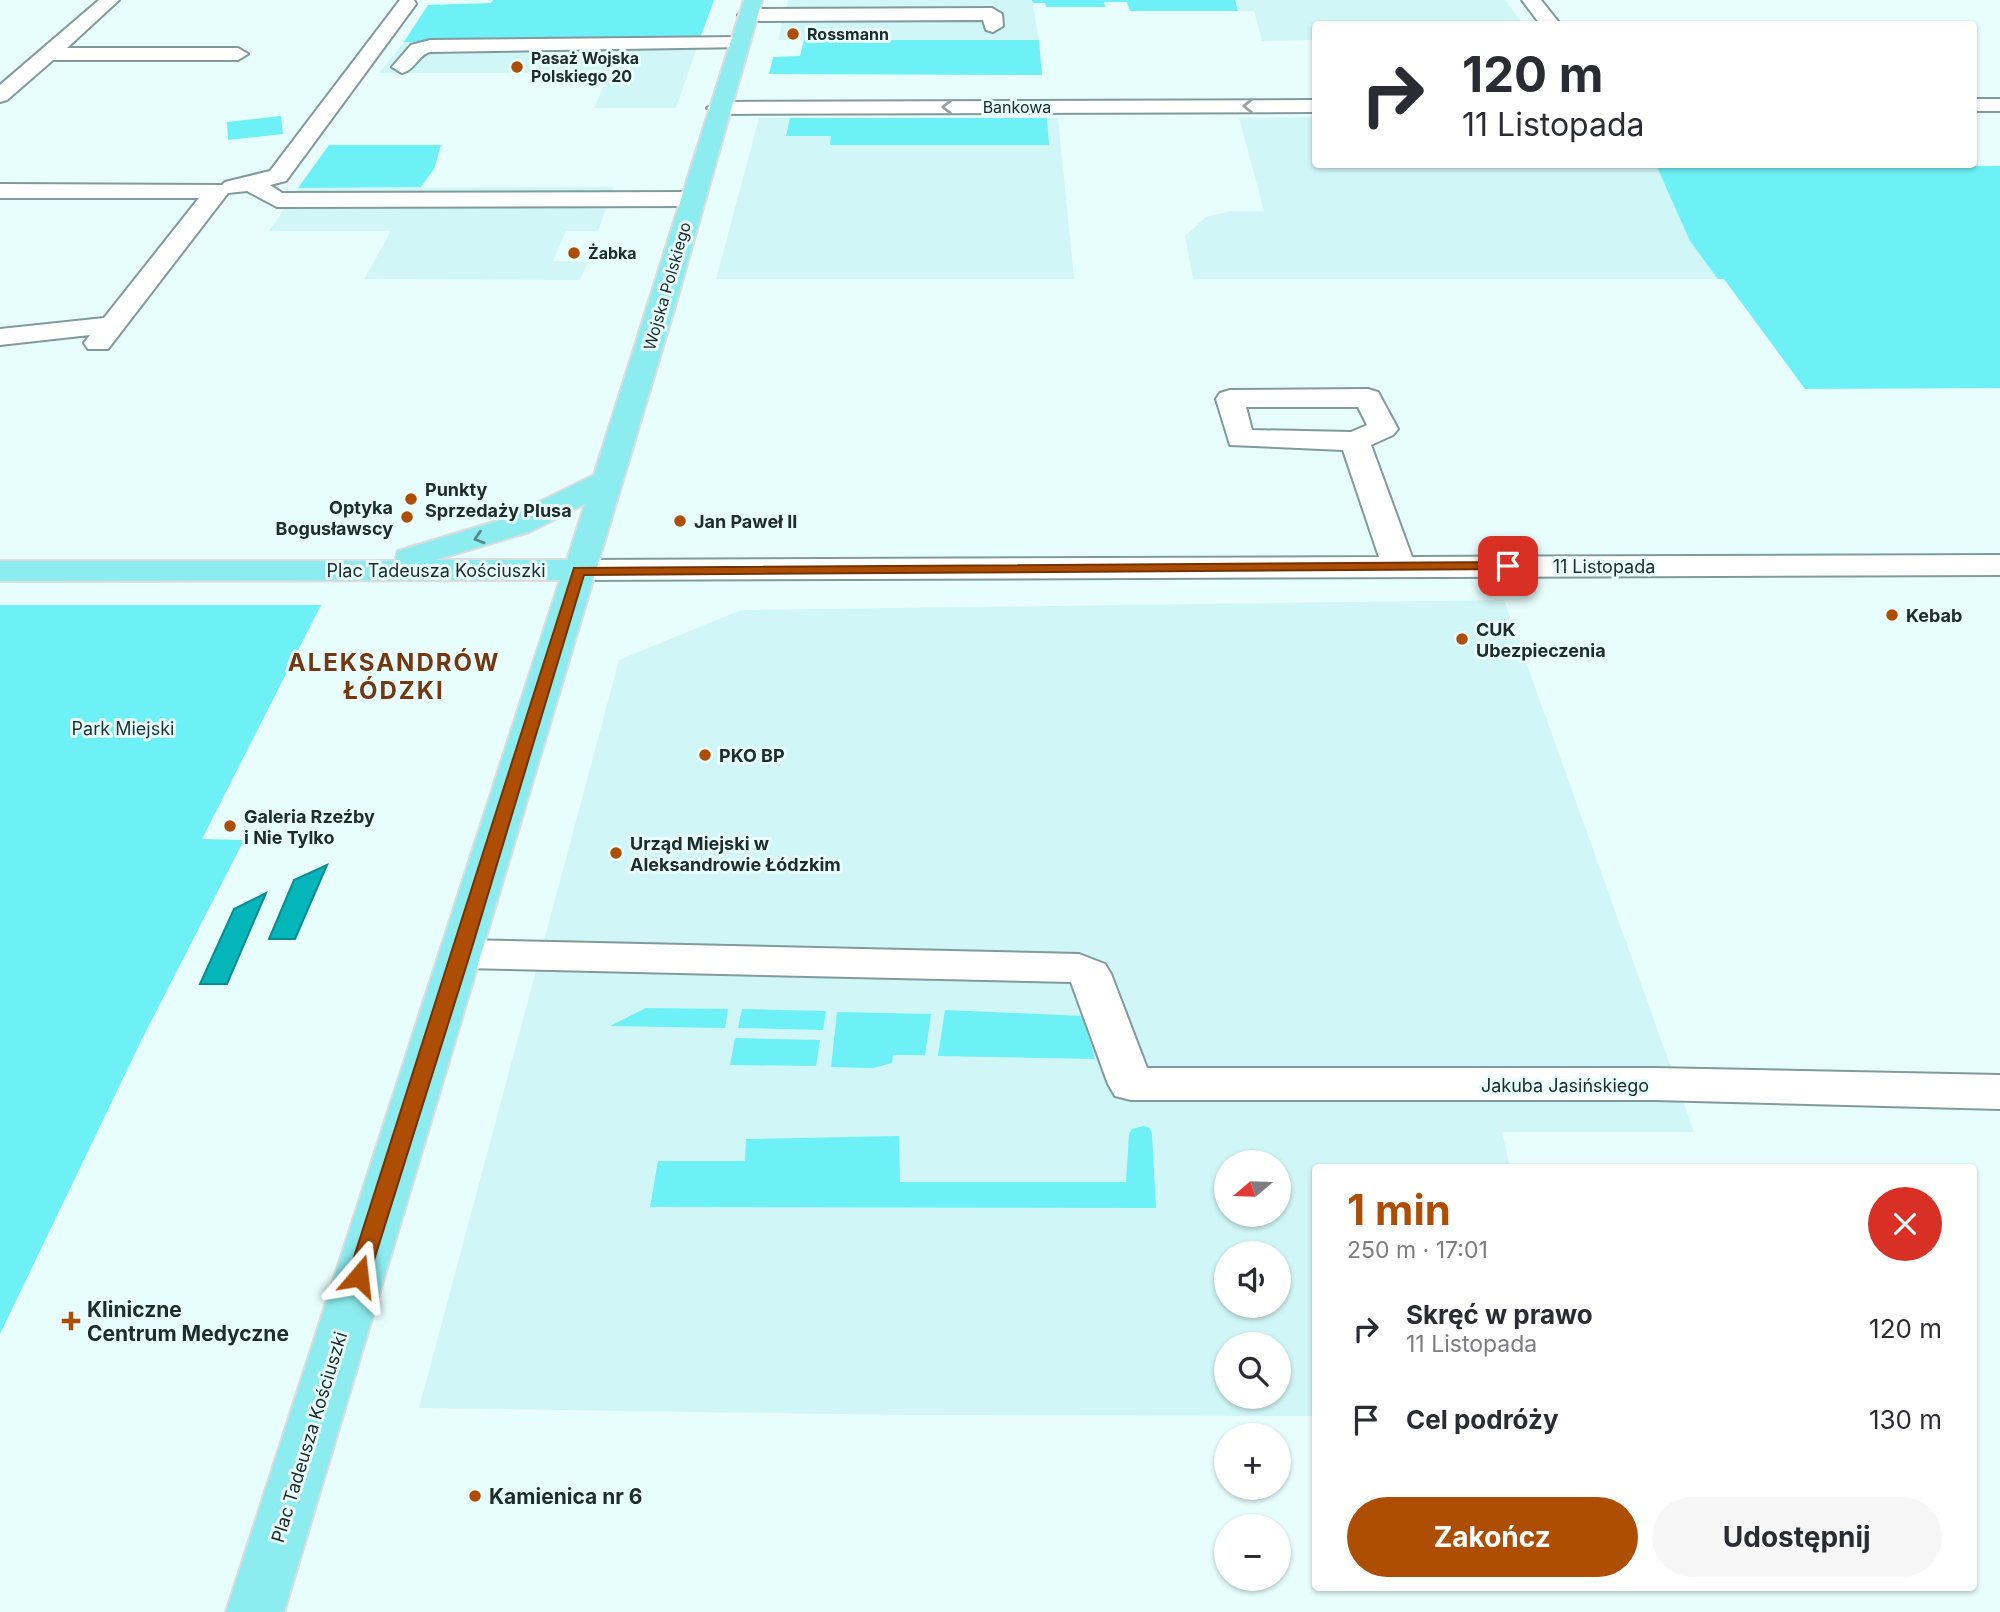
<!DOCTYPE html>
<html lang="pl">
<head>
<meta charset="utf-8">
<style>
	body { margin:0; font-family:Inter,sans-serif; background:#f7f7f7; color:#2b2b33; height:100vh; display:flex; flex-direction:column; font-size:26px; white-space:nowrap }
	* { box-sizing:border-box; margin:0 }
	p { font-size:23px; color:#7c7c81 }
	.icon { flex:none; width:38px; height:38px; fill:none; stroke:currentColor; stroke-width:2; stroke-linecap:round; stroke-linejoin:round }
	.map { position:relative; flex:1; overflow:hidden }
	.details { position:absolute; left:1312px; top:1164px; width:665px; height:427px; display:flex; flex-direction:column; background:#fff; border-radius:7px; box-shadow:0 2px 5px #0004 }
	.details>* { flex:none }
	.banner { position:absolute; left:1312px; top:21px; width:665px; height:147px; border-radius:7px; box-shadow:0 2px 5px #0004; background:#fff; color:#2b2b33; overflow:hidden }
	.needle { width:46px; rotate:251deg }
	.controls { position:absolute; left:1214px; top:1150px; display:grid; gap:14px }
	.controls a { display:grid; place-items:center; width:77px; height:77px; border-radius:50%; background:#fff; box-shadow:0 2px 5px #0004; font-size:35px }
	.pin { position:absolute; display:grid; place-items:center; width:60px; height:60px; color:#fff; margin:-30px; border-radius:14px; box-shadow:0 4px 10px #0006 }
	.me { position:absolute; width:77px; margin:-38px; rotate:17deg; stroke-linejoin:round; filter:drop-shadow(0 0 5px #0008) }
	.turn { display:flex; align-items:center; gap:24px; height:147px; padding:0 35px; font-size:32px }
	.turn .icon { width:91px; height:91px; stroke-width:2.5 }
	.turn b { display:block; font-size:49px; line-height:60px }
	.round { display:grid; place-items:center; flex:none; width:74px; height:74px; border-radius:37px; background:#f7f7f7 }
	.summary { display:flex; align-items:center; justify-content:space-between; height:119px; padding:0 35px }
	h1 { font-size:42px; font-weight:700; line-height:52px; color:#ae4e04 }
	.action { display:flex; gap:14px; margin-top:auto; padding:14px 35px }
	.action a { flex:1; height:80px; border-radius:42px; background:#ae4e04; color:#fff; font-size:28px; font-weight:700; line-height:80px; text-align:center }
	.action a+a { background:#f7f7f7; color:#2b2b33 }
	ul { padding:0; list-style:none }
	li { display:flex; align-items:center; gap:21px; height:91px; padding:0 35px }
	li div { flex:1 }
	li b { display:block; font-size:26px }
	li em { font-style:normal }
	.map>svg:first-child { display:block }
	.built { fill:#d1f6f7; fill-rule:evenodd }
	.green { fill:#6df1f6 }
	.water { fill:#04b5ba; stroke:#0c8c8f; stroke-width:2 }
	.lines { fill:none; stroke-linecap:round; stroke-linejoin:round }
	.minor-casing { stroke:#819a9b; stroke-width:4 }
	.major-casing { stroke:#dbdddd; stroke-width:4 }
	.minor { fill:#fff; fill-rule:evenodd }
	.major { fill:#8cecef; fill-rule:evenodd }
	.oneway { stroke:#9ba0a0 }
	.oneway2 { stroke:#568c8d }
	.route { fill:#ae4e04; stroke:#713303; stroke-width:2 }
	.poi-dot { fill:#ae4e04; stroke:#e8fefe; stroke-width:2.5 }
	.labels { text-anchor:middle; dominant-baseline:central; stroke-width:6; stroke-linejoin:round; paint-order:stroke }
	.far-poi-label { font-size:16px; font-weight:bold; fill:#202b2b; stroke:#e8fefe; text-anchor:start }
	.far-street-label { font-size:16px; fill:#202b2b; stroke:#e8fefe }
	.poi-label { font-size:18px; font-weight:bold; fill:#202b2b; stroke:#e8fefe; text-anchor:start }
	.street-label { font-size:18px; fill:#202b2b; stroke:#e8fefe }
	.park-label { font-size:18px; fill:#1d3435; stroke:#e8fefe }
	.near-poi-label { font-size:21px; font-weight:bold; fill:#202b2b; stroke:#e8fefe; text-anchor:start }
	.district-label { font-size:24px; font-weight:bold; letter-spacing:2px; fill:#743710; stroke:#e8fefe }
</style>
</head>
<body>
<div class="map">
<svg width="2000" height="1612" viewBox="0 0 2000 1612">
	<rect width="100%" height="100%" fill="#e8fefe"/>
	<path class="built" d="M788,0H1032L1039,40H778Z
		M1235,0H1505L1523,24H1316V40L1262,41L1254,11H1238Z
		M699,41L676,108H594L609,73H379L404,42Z
		M1316,117V164L2000,166L1765,332L1724,279H1193L1185,236L1206,217L1231,211H1264L1239,118Z
		M759,118H1058L1074,279H716Z
		M614,187L598,231H566L553,261L588,262L580,280L364,279L391,231H269L298,188Z
		M1504,600L1694,1132H1502L1510,1167H1316V1416L907,1415L419,1408L619,660L741,610ZM1227,1162H1279V1214H1227ZM1227,1253H1279V1306H1227ZM1227,1344H1279V1396H1227Z"/>
	<path class="green" d="M493,0H714L699,41L404,42L428,5L491,3Z
		M1032,0H1235L1238,11H1130L1127,2H1104L1105,7H1046L1045,3H1033Z
		M804,40H1039L1042,75L769,74L773,57L800,56Z
		M281,116L283,134L228,140L227,122Z
		M790,118H1047L1049,145H830L831,136H786Z
		M329,145H441L434,169L421,187L298,188Z
		M2000,166V388L1805,389L1724,279H1718L1690,241L1657,167Z
		M0,605H321L202,839L244,840L142,1039L0,1334Z
		M646,1008L728,1009L725,1028L610,1026Z
		M742,1009L826,1011L823,1030L738,1028Z
		M945,1010L1083,1016L1095,1059L938,1056Z
		M837,1012L931,1014L925,1055H893L892,1063L873,1068L831,1067Z
		M735,1038L820,1040L816,1066L730,1065Z
		M1144,1126L1150,1128L1152,1135L1156,1208L650,1207L658,1161H745L746,1139L899,1136L900,1182H1126L1129,1134L1132,1129Z"/>
	<path class="water" d="M327,865L295,939H269L294,880Z
		M266,893L227,984H200L234,909Z"/>
	<g class="lines">
		<g class="minor-casing">
			<path id="minor" d="M99,0H119L67,48H238L248,54L238,60H53L7,100L0,102V85Z
				M400,0H414L416,4L286,181L270,185L282,193L691,192L699,194L703,199L699,204L691,206L277,207L247,191L228,193L108,349H88L84,343L90,335L0,345V329L104,318L199,198H0V184L222,185L225,182L270,171Z
				M1522,0H1541L1560,24H1540Z
				M992,8L1002,14L1003,26L993,32L986,30L983,20L748,21L738,15L748,9Z
				M739,37L749,43L746,47L430,52C418,55 415,70 402,73L392,67L411,45L430,40Z
				M1974,99H2000V111H1974Z
				M1316,100V112L718,114L707,108L718,102Z
				M1368,389L1378,392L1398,429L1393,435L1371,445L1412,557L2000,555V575L579,580L567,577L563,570L567,563L579,560L1379,557L1343,450L1230,445L1216,399L1220,393L1230,390ZM1246,407H1358L1367,425L1351,432L1252,430Z
				M462,940L1079,954L1105,964L1111,974L1147,1068H1655L2000,1075V1109L1655,1100H1131L1115,1096L1108,1084L1071,982L462,968L447,964L441,954L447,944Z"/>
		</g>
		<g class="major-casing">
			<path id="major" d="M744,0H762L676,303L284,1612H226L560,580L0,581V561H395L398,551L507,518L594,475ZM585,504L567,560H435L529,532Z"/>
		</g>
		<use href="#minor" class="minor"/>
		<use href="#major" class="major"/>
	</g>
	<defs><path id="oneway-chevron" d="M-2-3.5L2.5 0L-2 3.5" fill="none" stroke-width="1.6" stroke-linecap="round" stroke-linejoin="round" transform="scale(1.75)"/></defs>
	<g class="oneway">
		<use href="#oneway-chevron" transform="translate(1248 106) rotate(180)"/>
		<use href="#oneway-chevron" transform="translate(947 107) rotate(180)"/>
	</g>
	<use class="oneway2" href="#oneway-chevron" transform="translate(479 538) rotate(163)"/>
	<path class="route" d="M1508,562L1513,563V569L584,575L470,954L369,1276L366,1282H351L348,1276L574,568Z"/>
	<g class="poi-dot">
		<circle cx="793" cy="34" r="7"/>
		<circle cx="517" cy="67" r="7"/>
		<circle cx="574" cy="253" r="7"/>
		<circle cx="411" cy="499" r="7"/>
		<circle cx="407" cy="517" r="7"/>
		<circle cx="680" cy="521" r="7"/>
		<circle cx="1892" cy="615" r="7"/>
		<circle cx="1462" cy="639" r="7"/>
		<circle cx="705" cy="755" r="7"/>
		<circle cx="230" cy="826" r="7"/>
		<circle cx="616" cy="853" r="7"/>
		<path d="M67.5 1310.5h7v7h7v7h-7v7h-7v-7h-7v-7h7z"/>
		<circle cx="475" cy="1496" r="7"/>
	</g>
	<g class="labels">
		<g class="far-poi-label">
			<text x="807" y="34">Rossmann</text>
			<text x="531" y="58">Pasaż Wojska<tspan x="531" dy="18">Polskiego 20</tspan></text>
			<text x="588" y="253">Żabka</text>
		</g>
		<g class="far-street-label">
			<text x="1017" y="107">Bankowa</text>
			<text transform="translate(667 286) rotate(-74)">Wojska Polskiego</text>
		</g>
		<g class="poi-label">
			<text x="425" y="489">Punkty<tspan x="425" dy="21">Sprzedaży Plusa</tspan></text>
			<text x="393" y="507" text-anchor="end">Optyka<tspan x="393" dy="21">Bogusławscy</tspan></text>
			<text x="694" y="521">Jan Paweł II</text>
			<text x="1906" y="615">Kebab</text>
			<text x="1476" y="629">CUK<tspan x="1476" dy="21">Ubezpieczenia</tspan></text>
			<text x="719" y="755">PKO BP</text>
			<text x="244" y="816">Galeria Rzeźby<tspan x="244" dy="21">i Nie Tylko</tspan></text>
			<text x="630" y="843">Urząd Miejski w<tspan x="630" dy="21">Aleksandrowie Łódzkim</tspan></text>
		</g>
		<g class="street-label">
			<text x="1604" y="566">11 Listopada</text>
			<text x="436" y="570">Plac Tadeusza Kościuszki</text>
			<text x="1565" y="1085">Jakuba Jasińskiego</text>
			<text transform="translate(309 1437) rotate(-73)">Plac Tadeusza Kościuszki</text>
		</g>
		<g class="park-label">
			<text x="123" y="728">Park Miejski</text>
		</g>
		<g class="near-poi-label">
			<text x="87" y="1309">Kliniczne<tspan x="87" dy="24">Centrum Medyczne</tspan></text>
			<text x="489" y="1496">Kamienica nr 6</text>
		</g>
		<g class="district-label">
			<text x="394" y="662">ALEKSANDRÓW<tspan x="394" dy="28">ŁÓDZKI</tspan></text>
		</g>
	</g>
</svg>
<div class="controls">
<a><svg class="needle" viewBox="-14 -14 28 28"><path d="M0-13l5 13h-10z" fill="#e53935"/><path d="M0 13l5-13h-10z" fill="#7c7c81"/></svg></a>
<a><svg class="icon" aria-label="sound" viewBox="0 0 24 24"><path d="M4 9h4l5-4v14l-5-4H4zM17 9q2 3 0 6"/></svg></a>
<a><svg class="icon" aria-label="search" viewBox="0 0 24 24"><circle cx="10" cy="10" r="6"/><path d="M15 15l6 6"/></svg></a>
<a>+</a>
<a>−</a>
</div>
<div class="pin" style="left:1508px;top:566px;background:#d93025"><svg class="icon" aria-label="arrive" viewBox="0 0 24 24"><path d="M6 21V4h12l-3 4 3 4H6"/></svg></div>
<svg class="me" style="left:359px;top:1276px" viewBox="-20 -20 40 40"><path d="M0-17L14 15 0 8-14 15z" fill="#ae4e04" stroke="#fff" stroke-width="4"/></svg>
<div class="banner">
<div class="turn"><svg class="icon" aria-label="right" viewBox="0 0 24 24"><path d="M7 20v-9h11M14 6l5 5-5 5"/></svg><div><b>120 m</b>11 Listopada</div></div>
</div>
<section class="details">
<div class="summary"><div><h1>1 min</h1><p>250 m · 17:01</p></div><a class="round" style="background:#d93025;color:#fff"><svg class="icon" aria-label="close" viewBox="0 0 24 24"><path d="M6 6l12 12M18 6L6 18"/></svg></a></div>
<ul>
<li><svg class="icon" aria-label="right" viewBox="0 0 24 24"><path d="M7 20v-9h11M14 6l5 5-5 5"/></svg><div><b>Skręć w prawo</b><p>11 Listopada</p></div><em>120 m</em></li>
<li><svg class="icon" aria-label="arrive" viewBox="0 0 24 24"><path d="M6 21V4h12l-3 4 3 4H6"/></svg><div><b>Cel podróży</b></div><em>130 m</em></li>
</ul>
<div class="action"><a>Zakończ</a><a>Udostępnij</a></div>
</section>
</div>
</body>
</html>
